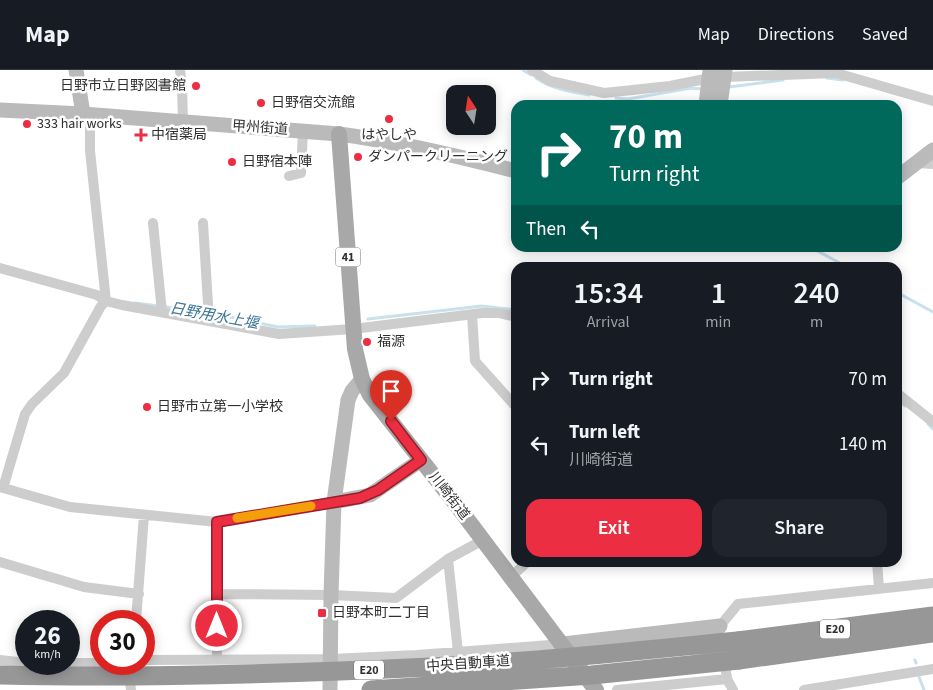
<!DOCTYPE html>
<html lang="en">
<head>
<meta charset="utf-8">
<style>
	body { margin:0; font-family:"Source Sans 3","Noto Sans JP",sans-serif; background:#20242c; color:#f1f3f6; height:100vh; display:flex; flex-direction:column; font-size:19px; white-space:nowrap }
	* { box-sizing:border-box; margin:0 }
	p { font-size:16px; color:#9ea1a6 }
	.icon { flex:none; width:28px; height:28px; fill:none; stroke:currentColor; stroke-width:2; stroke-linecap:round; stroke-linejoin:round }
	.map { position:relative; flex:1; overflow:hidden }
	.panel { position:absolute; left:511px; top:192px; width:391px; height:305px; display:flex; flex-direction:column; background:#171b24; border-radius:15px; box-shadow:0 2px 12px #0003 }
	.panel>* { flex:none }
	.guide { position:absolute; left:511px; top:30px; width:391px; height:152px; border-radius:15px; box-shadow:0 2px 12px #0003; background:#00695c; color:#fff; overflow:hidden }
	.needle { width:32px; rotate:348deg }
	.buttons { position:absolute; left:446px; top:15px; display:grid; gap:10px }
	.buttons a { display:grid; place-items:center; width:50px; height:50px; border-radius:10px; background:#171b24; box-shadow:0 2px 12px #0003; font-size:25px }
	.speed { position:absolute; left:15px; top:540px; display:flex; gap:10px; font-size:25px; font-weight:700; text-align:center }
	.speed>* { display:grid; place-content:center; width:65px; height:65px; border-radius:50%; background:#171b24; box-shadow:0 2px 12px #0003; line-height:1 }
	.speed small { font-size:12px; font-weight:400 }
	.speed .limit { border:8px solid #d22; background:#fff; color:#111 }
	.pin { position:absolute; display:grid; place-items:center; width:42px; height:42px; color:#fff; margin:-51px -21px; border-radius:50% 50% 50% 0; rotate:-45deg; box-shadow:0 0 5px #0007 }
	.pin .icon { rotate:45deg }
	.me { position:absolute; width:55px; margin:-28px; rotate:0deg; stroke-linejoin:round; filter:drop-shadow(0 0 4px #0008) }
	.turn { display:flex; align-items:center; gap:18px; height:105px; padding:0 15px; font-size:22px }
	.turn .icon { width:65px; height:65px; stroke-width:2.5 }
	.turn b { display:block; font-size:35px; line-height:42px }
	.then { display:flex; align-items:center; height:48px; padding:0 15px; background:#0003; gap:10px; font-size:19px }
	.eta { display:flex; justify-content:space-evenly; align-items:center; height:85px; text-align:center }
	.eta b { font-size:30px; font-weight:600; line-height:35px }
	.action { display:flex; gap:10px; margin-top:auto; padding:10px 15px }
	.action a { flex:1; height:58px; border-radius:15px; background:#eb2e42; color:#fff; font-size:20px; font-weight:600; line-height:58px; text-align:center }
	.action a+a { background:#20242c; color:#f1f3f6 }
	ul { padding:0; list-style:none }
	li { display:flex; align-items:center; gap:15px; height:65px; padding:0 15px }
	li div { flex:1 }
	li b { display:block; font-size:19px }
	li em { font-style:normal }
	header { display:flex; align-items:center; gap:30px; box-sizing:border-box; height:70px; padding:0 25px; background:#171b24; border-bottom:1px solid #363941 }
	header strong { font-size:24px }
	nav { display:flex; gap:28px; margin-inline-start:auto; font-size:18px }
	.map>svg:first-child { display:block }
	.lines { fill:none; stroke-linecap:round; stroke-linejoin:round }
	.stream { stroke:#c9e0ed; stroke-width:3 }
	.street { stroke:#cdcdcd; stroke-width:10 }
	.secondary { stroke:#bababa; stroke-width:15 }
	.primary { stroke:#a8a8a8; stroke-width:16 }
	.highway { stroke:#979797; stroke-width:19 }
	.highway-bridge { stroke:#979797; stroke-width:19 }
	.route-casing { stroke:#991e2b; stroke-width:12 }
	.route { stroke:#eb2e42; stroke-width:9 }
	.slow { stroke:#f59e0b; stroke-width:9 }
	.poi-dot { fill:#eb2e42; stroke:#fff; stroke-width:2 }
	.labels { text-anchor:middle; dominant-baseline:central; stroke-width:5; stroke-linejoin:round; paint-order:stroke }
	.shield { fill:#fff; stroke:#6e6e6e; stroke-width:1 }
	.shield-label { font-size:12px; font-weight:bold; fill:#303030 }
	.poi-label { font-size:14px; fill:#303030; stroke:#fff; text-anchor:start }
	.street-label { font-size:14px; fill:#303030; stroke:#fff }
	.water-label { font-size:15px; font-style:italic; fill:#3b7595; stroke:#fff }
</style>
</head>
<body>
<header>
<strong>Map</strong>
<nav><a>Map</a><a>Directions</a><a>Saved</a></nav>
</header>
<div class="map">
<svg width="933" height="620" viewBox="0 0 933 620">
	<rect width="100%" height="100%" fill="#fff"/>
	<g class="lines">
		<path class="stream" d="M523,0L531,5
			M536,8C552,19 571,22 589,25
			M827,8L843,10
			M729,17L783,10
			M616,28L628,29L691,18L701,19
			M812,178L849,198
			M898,223L933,242
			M135,233L206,242L278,257L315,256
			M368,249L482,236L516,240
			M898,331L905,336
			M928,354L933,359
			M915,590L916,593
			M918,604L924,620"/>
		<path class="street" d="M180,0L182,16L183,52
			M532,0L550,11L604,23L670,16L710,8
			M725,7L836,3L933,31
			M917,93L933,94
			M289,106L301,103L303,61
			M153,153L162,242
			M203,153L209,250
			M0,198L97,225L106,231L122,235L279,264L353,259L482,243H499L516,247
			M472,245L475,291L516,337
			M898,324L933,352
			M0,417L70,437L217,452L334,432
			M3,418L25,344L32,334L64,303L101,236L106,231L90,81V44
			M217,452V589
			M448,489L458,582
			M0,492L84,517L139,524
			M877,492L879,518
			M511,507L527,492
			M217,524L331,525L396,528L448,489L483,470
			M136,551L144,445
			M720,560V556L738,534L933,513
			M724,587L727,609
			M0,590L26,593
			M144,590L331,589L417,585L563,574
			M69,593H101
			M128,594L131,620
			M617,620L727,609L733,620
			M804,620L933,599"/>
		<path class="secondary" d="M76,0L83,44
			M706,35L710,0
			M720,35L725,0
			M0,40L83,44L339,64C400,72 458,86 516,101
			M898,107L933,80
			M334,432L370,425L421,390
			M563,574L720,556
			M330,620L331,525L334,432L348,330L352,321L362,309"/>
		<path class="primary" d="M339,64L355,279L362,309L370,325L452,429L596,620"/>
		<path class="highway" d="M738,571L933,546
			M739,590L933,563"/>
		<path class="highway-bridge" d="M0,605C143,608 287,604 430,597C532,592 635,581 738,571
			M371,620L592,605L739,590"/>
	</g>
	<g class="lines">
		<g class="route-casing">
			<path id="route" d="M217,556V452L360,428L378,420L421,390L391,351"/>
		</g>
		<use href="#route" class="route"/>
		<path class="slow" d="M237,448L311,436"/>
	</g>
	<g class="poi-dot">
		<circle cx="196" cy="16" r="5"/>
		<circle cx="261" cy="33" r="5"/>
		<circle cx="389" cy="49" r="5"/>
		<circle cx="27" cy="54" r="5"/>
		<path d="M138.5 57.5h5v5h5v5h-5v5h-5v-5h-5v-5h5z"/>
		<circle cx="358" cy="87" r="5"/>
		<circle cx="232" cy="92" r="5"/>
		<circle cx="367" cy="272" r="5"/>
		<circle cx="147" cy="337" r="5"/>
		<rect x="317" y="538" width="10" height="10" rx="2.5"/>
	</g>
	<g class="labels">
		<g class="shield">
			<rect x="335.5" y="177.5" width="25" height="19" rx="4"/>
			<rect x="820" y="549.5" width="30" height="19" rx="4"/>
			<rect x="354" y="590.5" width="30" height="19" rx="4"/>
		</g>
		<g class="shield-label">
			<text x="348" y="187">41</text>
			<text x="835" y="559">E20</text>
			<text x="369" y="600">E20</text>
		</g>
		<g class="poi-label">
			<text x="186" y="16" text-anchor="end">日野市立日野図書館</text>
			<text x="271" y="33">日野宿交流館</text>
			<text x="37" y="54">333 hair works</text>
			<text x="151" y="65">中宿薬局</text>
			<text x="389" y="65" text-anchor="middle">はやしや</text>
			<text x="368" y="87">ダンパークリーニング</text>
			<text x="242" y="92">日野宿本陣</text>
			<text x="377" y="272">福源</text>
			<text x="157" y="337">日野市立第一小学校</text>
			<text x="332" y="543">日野本町二丁目</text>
		</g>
		<g class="street-label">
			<text transform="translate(260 58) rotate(4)">甲州街道</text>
			<text transform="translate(449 426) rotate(52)">川崎街道</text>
			<text transform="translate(468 594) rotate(-4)">中央自動車道</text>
		</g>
		<g class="water-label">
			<text transform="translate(214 246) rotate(10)">日野用水上堰</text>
		</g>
	</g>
</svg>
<div class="buttons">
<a><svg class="needle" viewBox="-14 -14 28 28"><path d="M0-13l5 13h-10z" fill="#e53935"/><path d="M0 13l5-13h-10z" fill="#9ea1a6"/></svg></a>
</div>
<div class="speed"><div>26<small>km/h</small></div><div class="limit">30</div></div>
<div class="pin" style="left:391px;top:351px;background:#d93025"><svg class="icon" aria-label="arrive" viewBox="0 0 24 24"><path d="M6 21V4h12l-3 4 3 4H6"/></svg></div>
<svg class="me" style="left:217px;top:556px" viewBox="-20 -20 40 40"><circle r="17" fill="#eb2e42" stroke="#fff" stroke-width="3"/><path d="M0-11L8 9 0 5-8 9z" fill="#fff"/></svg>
<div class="guide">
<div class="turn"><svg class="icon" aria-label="right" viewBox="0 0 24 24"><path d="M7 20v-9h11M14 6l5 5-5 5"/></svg><div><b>70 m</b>Turn right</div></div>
<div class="then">Then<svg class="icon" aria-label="left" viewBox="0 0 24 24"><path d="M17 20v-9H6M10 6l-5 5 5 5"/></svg></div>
</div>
<section class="panel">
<div class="eta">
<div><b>15:34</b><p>Arrival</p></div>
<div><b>1</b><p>min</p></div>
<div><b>240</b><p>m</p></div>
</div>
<ul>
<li><svg class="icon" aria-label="right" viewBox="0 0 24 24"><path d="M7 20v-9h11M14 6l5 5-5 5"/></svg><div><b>Turn right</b></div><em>70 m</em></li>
<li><svg class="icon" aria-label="left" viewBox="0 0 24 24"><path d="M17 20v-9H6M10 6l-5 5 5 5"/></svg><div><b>Turn left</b><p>川崎街道</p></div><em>140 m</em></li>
</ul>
<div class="action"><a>Exit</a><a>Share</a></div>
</section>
</div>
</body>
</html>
